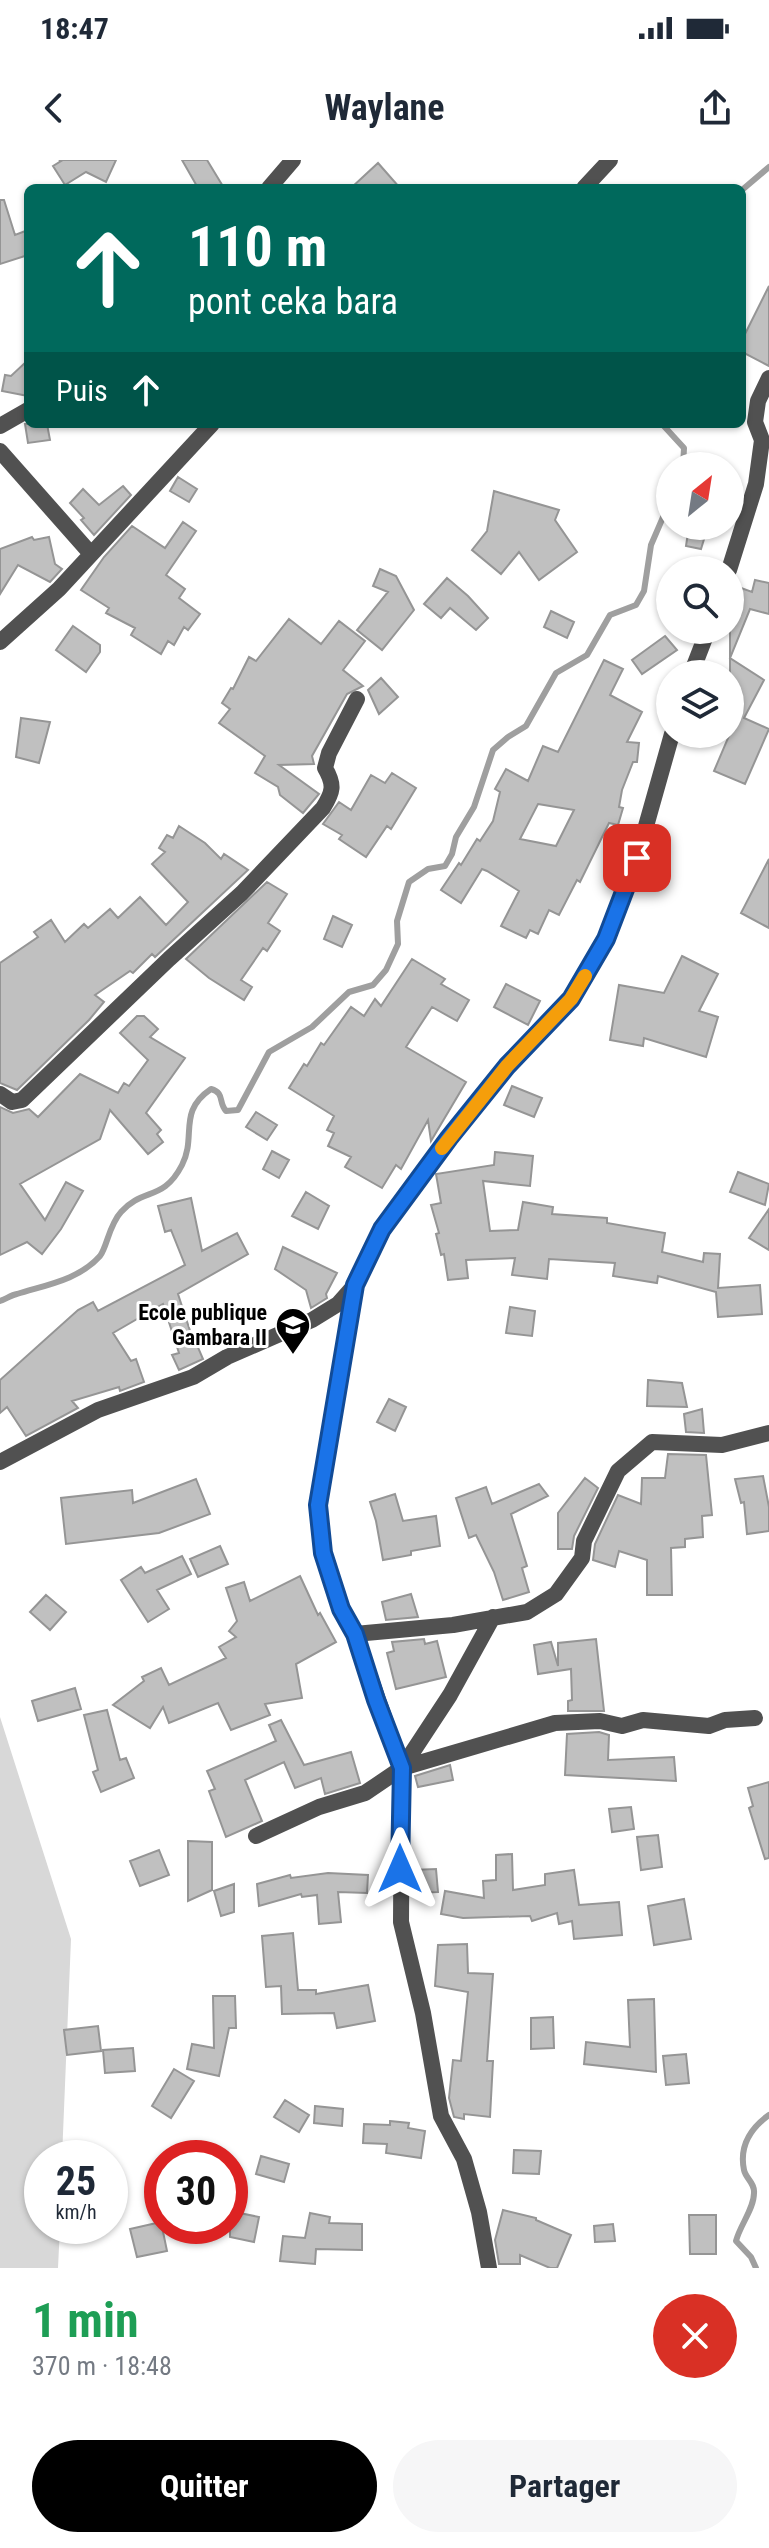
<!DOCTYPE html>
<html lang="fr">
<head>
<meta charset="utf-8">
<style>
	body { margin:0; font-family:"Roboto Condensed",sans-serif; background:#f6f6f7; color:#1f2937; height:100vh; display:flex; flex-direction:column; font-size:30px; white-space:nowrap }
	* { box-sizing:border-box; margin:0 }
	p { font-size:26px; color:#747a83 }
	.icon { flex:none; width:44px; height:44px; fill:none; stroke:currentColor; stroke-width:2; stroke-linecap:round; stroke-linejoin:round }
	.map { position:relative; height:2108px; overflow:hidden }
	.panel { display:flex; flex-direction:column; background:#fff; flex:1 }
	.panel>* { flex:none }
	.banner { position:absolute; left:24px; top:24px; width:722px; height:244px; border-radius:12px; box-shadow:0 2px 6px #0004; background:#00695c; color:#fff; overflow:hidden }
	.needle { width:52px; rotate:30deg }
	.buttons { position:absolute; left:656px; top:292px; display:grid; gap:16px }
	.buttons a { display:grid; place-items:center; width:88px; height:88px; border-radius:50%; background:#fff; box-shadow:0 2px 6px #0004; font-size:40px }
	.speed { position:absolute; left:24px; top:1980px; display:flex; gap:16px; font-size:40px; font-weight:700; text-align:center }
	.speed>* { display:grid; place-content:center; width:104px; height:104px; border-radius:50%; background:#fff; box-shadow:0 2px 6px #0004; line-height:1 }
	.speed small { font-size:20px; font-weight:400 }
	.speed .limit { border:12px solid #d22; background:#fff; color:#111 }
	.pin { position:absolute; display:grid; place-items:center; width:68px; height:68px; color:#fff; margin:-34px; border-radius:16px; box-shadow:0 4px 12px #0006 }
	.me { position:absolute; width:88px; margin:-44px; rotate:0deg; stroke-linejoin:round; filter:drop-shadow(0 0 6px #0008) }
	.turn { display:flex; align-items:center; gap:28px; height:168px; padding:0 32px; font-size:36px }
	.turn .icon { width:104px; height:104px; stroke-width:2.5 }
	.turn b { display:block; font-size:56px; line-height:68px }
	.then { display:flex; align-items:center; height:76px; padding:0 32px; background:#0003; gap:16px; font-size:30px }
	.round { display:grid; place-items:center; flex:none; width:84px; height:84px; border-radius:42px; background:#f6f6f7 }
	.head { display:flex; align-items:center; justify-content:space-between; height:136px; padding:0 32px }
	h1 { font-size:48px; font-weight:700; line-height:60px; color:#1e9e55 }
	.button { display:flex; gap:16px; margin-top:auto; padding:16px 32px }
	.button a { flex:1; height:92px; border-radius:48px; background:#000; color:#fff; font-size:32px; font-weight:700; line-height:92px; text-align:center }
	.button a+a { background:#f6f6f7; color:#1f2937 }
	.status { display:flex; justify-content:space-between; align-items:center; height:56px; padding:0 40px; background:#fff; direction:ltr }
	.status svg { height:22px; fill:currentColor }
	header { display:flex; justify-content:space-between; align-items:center; height:104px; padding:0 32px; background:#fff; font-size:36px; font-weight:700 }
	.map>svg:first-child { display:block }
	.green { fill:#d8d8d8 }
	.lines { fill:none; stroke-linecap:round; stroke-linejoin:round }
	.stream { stroke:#9f9f9f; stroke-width:6 }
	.building { fill:#c0c0c0; stroke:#959595; stroke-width:2; fill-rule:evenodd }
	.street { stroke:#515151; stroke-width:16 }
	.route-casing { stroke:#114b97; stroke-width:20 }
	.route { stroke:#1a73e8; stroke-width:14 }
	.slow { stroke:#f59e0b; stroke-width:14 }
	.labels { text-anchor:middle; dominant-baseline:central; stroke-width:6; stroke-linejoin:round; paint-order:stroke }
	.poi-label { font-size:22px; font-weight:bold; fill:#000; stroke:#fff; text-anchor:end }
</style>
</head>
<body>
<div class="status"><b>18:47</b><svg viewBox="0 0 49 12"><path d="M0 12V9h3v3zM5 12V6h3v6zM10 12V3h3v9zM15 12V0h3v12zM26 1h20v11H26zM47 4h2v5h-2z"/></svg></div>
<header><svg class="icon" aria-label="back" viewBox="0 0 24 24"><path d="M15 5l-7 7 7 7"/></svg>Waylane<svg class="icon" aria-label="share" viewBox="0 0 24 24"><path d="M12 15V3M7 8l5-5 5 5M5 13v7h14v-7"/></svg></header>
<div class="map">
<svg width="769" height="2108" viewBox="0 0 769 2108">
	<rect width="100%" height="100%" fill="#fff"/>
	<path class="green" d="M0,1557L71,1779L62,1998H42V2066H60L58,2108H0Z"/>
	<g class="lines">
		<path class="stream" d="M742,30L769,7
			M662,264L684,288L683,306
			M0,1141C6,1139 11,1135 17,1134C45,1125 79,1120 100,1096C107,1087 109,1065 121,1052C143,1027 163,1042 182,1005C197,976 177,952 211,929C225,933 218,942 226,951L238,950L269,892L312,867L349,832L373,825L386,810L398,784L397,761L409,722L428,709L445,706L452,694L456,677L474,647L493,590L508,577L526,566L556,513L587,495L610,455L636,445L644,431L651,385L670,341
			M756,2108L751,2097L736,2081C740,2065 754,2049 754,2033C755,2023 746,2019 744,2010C739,1986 751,1968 769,1955"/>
	</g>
	<path class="building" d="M59,0H116L106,22L86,12L65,25L53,6L61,1Z
		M182,0H207L224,28H198Z
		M378,3L400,28H351Z
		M0,40H4L15,75L28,70V95L0,104Z
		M769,126V206L742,192V180Z
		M28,200V236L2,231L5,215L11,216Z
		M25,264H47L50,280L28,283Z
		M178,317L197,329L189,342L170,331Z
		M123,326L131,335L94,375L81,360L84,358L70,343L83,329L99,345Z
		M494,331L559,350L555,360L577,392L539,420L519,392L501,414L472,390L487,371Z
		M183,362L196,371L166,415L185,429L179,438L200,454L188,470L184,467L174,485L168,481L161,494L131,475L135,468L106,453L109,448L81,430L104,397L132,366L165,388Z
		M689,366H708L701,389L686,386Z
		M32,377L34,380L49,377L55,404L62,409L50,422L18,405L0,434V389Z
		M380,409L396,416L414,450L382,490L357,470L388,432L373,426Z
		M447,418L468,436L488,458L476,470L450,448L441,458L424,444Z
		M755,420L769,423V454L750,449L730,498L764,520L744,558L769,569L745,624L714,611L737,557L730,554V424L752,432Z
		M551,451L574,462L567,478L544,467Z
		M289,459L321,484L339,461L365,481L343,510L363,526L347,534L312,596L314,604L279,605L319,634L303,653L280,635L278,627L255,613L265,596L219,563L230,549L222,543L231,528L233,529L249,497L256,501Z
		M73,466L100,485V492L86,512L56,490Z
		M665,476L677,490L642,514L632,500Z
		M604,500L623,509L610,535L642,552L627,582L639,583L637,602H633L622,630L619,647L623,648L618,665L609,663L580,722L577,720L559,755L549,750L538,774L530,770L526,778L501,766L519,731L487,711L482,709L461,743L441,730L459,703L461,705L477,679L480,681L493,661L500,632L495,629L506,609L528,621L543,586L558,592ZM538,644L574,650L556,686L520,679Z
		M381,518L398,537L379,554L368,530Z
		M21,558L50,562L39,603L16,597Z
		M392,613L416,628L391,669L387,666L366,697L339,679L342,675L323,664L339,642L351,650L371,615L385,623Z
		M179,666L205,683L221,699L224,694L248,710L155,797L152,794L133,813L130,811L95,835L104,842L89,860L17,930L0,923V803L38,777L34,772L51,760L65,782L84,764L88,768L110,749L118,758L140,737L166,765L188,742L152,704L165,692L159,688L167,675L173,678Z
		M769,699V768L741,753Z
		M267,722L287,734L268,763L280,771L267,791L263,788L241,820L252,827L244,840L209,818L186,799Z
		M333,756L352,765L342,787L324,779Z
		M682,796L718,814L699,851L718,857L706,897L644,878L643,886L610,880L619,825L664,833Z
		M412,799L445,819L441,824L469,840L457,861L432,847L406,887L466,922L431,981L428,960L401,1009L396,1005L382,1028L345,1007L351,997L328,986L334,973L327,970L334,956L289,928L304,904L307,906L321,883L324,885L351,847L364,856L375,839L381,846Z
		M506,824L540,841L528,865L494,847Z
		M137,856H144L158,869L150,877L185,898L146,953L161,970L157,974L163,982L148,994L110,950L100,979L20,1024L45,1060L66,1022L83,1031L61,1069L42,1094L27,1082L0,1095V947L13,953L29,949L38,957L80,914L118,933L124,923L129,926L148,900L120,873Z
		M512,926L542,938L534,957L504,945Z
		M256,952L277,965L267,980L246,967Z
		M272,991L289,1000L279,1018L263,1009Z
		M495,992L533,996L530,1026L483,1021L490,1071L518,1070L523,1042L553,1047L552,1054L607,1058V1063L665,1073L662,1092L703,1102L704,1093L720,1094L718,1128L760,1125L762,1154L718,1157L716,1132L658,1116L657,1123L613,1116L615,1103L549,1099L547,1119L512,1115L515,1098L466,1100L468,1118L448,1120L444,1094L441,1095L436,1074L439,1073L431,1045L441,1043L436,1014L494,1005Z
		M738,1012L769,1024L765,1045L730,1032Z
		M306,1032L329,1046L318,1069L292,1056Z
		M191,1038L202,1091L237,1073L248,1094L178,1134L195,1186L197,1185L203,1199L179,1210L172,1195L179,1193L163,1144L113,1173L131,1201L136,1199L144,1222L120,1231L119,1227L72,1241L78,1248L26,1276L7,1247L0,1253V1220L78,1150L93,1142L98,1151L185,1105L171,1070L165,1072L158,1046Z
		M769,1049V1090L749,1078Z
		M283,1087L337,1113L326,1134L327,1138L311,1148L306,1130L275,1109Z
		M510,1147L535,1151L532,1176L506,1173Z
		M648,1220L682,1223L687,1247L647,1246Z
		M389,1239L406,1247L395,1271L377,1262Z
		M702,1249L704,1273L686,1272L684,1254Z
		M668,1294L706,1295L712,1355L702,1356L703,1377L685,1379V1387L671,1388L672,1435H647V1400L619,1391L615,1407L593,1400L595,1384L618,1335L641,1344L642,1318H665Z
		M763,1316L769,1347V1371L747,1374L744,1342L741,1343L735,1319Z
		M585,1318L598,1328L574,1376L572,1389H558V1353Z
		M196,1319L210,1354L159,1373L66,1384L61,1338L132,1330L133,1343Z
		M539,1324L548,1336L511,1354L527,1406L522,1408L529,1432L503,1440L494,1412L476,1375L469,1378L456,1338L486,1327L492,1344Z
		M395,1334L403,1361L436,1356L440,1386L411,1391V1395L383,1400L376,1361L370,1342Z
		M220,1386L228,1404L198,1417L190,1399Z
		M182,1396L191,1414L157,1430L169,1449L148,1462L121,1420L141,1407L145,1413Z
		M300,1416L318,1455L320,1453L336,1482L296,1504L302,1538L265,1544L270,1555L231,1570L218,1543L169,1563L163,1547L150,1568L113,1545L144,1521L142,1517L161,1508L169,1525L226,1498L219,1487L236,1477L229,1471L237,1461L226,1428L244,1422L250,1441Z
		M411,1434L418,1457L386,1460L382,1442Z
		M46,1435L66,1452L50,1470L30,1452Z
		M424,1479L425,1484L437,1481L446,1517L396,1529L387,1493L394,1491L392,1482Z
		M596,1479L604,1551H568V1541L572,1540L571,1509L538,1514L534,1485L551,1482L558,1506V1483Z
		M75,1528L81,1549L38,1561L32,1541Z
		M107,1550L120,1600L126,1598L134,1618L101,1632L93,1612L98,1610L84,1555Z
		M281,1560L304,1605L351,1592L360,1623L325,1634L321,1618L295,1628L284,1602L245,1620L262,1661L226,1677L209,1631L215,1629L207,1611L276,1581L269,1565Z
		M599,1572L609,1575L608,1600L674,1597L676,1621L565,1615L567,1574Z
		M450,1605L453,1620L418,1627L415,1616Z
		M769,1622V1698L765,1699L749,1648L753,1646L748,1628Z
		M631,1647L634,1669L612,1672L609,1649Z
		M658,1675L662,1707L641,1710L637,1677Z
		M188,1681L212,1682V1730L188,1741Z
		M159,1690L169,1715L140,1726L130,1701Z
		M512,1694L513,1730L545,1725V1714L574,1710L579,1745L619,1742L622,1775L574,1779L572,1761L559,1764L557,1753L532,1761L530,1756L463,1758L441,1754L445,1731L484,1738L483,1721L496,1720V1695Z
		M436,1709L438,1732L412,1733V1710Z
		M328,1713L368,1715L367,1733L338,1732L341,1762L319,1764L317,1735L302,1737L301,1734L259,1746L257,1724L290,1715L291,1718Z
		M234,1724V1752L221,1756L214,1731Z
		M684,1739L691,1779L654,1785L648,1746Z
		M293,1773L298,1830H316V1834L368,1825L375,1861L337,1868L334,1853L282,1854L281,1826L266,1827L262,1776Z
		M467,1784L468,1813L493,1814L487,1901H493L490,1957L464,1954V1959L454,1957L449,1938L453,1900L461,1901L468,1832L435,1826L438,1785Z
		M213,1836H235L236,1868H229L219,1916L187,1909L192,1884L214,1888Z
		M654,1839L656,1912L584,1904L586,1882L630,1887L628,1840Z
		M553,1857L554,1888L531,1889V1858Z
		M98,1866L101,1891L67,1895L64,1870Z
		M133,1888L135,1911L105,1913L103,1890Z
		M686,1894L689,1923L666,1925L663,1896Z
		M174,1909L194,1921L171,1958L152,1946Z
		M285,1940L309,1955L299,1972L274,1957Z
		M315,1946L343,1949L342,1966L314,1963Z
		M390,1961L409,1963L408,1968L425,1971L421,1998L386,1993L387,1984L363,1983L364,1964L390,1965Z
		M514,1990L541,1991L539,2014L513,2013Z
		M261,1996L289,2004L284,2022L256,2014Z
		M503,2050L536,2058V2060L571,2075L557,2108H550L520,2095V2104H499L495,2080Z
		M230,2051L259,2057L254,2082L230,2077Z
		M310,2053L330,2057L329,2063L362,2064V2090L316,2089L315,2104L280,2101L283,2076L305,2078Z
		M689,2055H716V2094H690Z
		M161,2062L167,2091L137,2097L130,2069Z
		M613,2064L615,2081L595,2082L594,2066Z"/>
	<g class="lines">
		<path class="street" d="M269,28L293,0
			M584,28L610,0
			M0,266L28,250
			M0,291L91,394
			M729,410L756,324L762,280L755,262L758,241L769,218
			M0,482L59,429L212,264
			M691,514L708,470
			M0,934L12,942L22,940L169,799L242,733L323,648C333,632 335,625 325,608L329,593L357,539
			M0,1302L98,1250L193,1217L227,1197L312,1160L338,1144L354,1126
			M493,1457L450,1535L402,1608L555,1563L600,1561L622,1566L643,1560L709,1566L725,1560L755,1558
			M355,1474L453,1465L527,1452L556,1434L582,1398L584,1381L618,1311L652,1282L722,1285L769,1273
			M256,1676L319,1647L365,1633L402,1608
			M489,2108L479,2052L464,1999L441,1956L423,1853L401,1762L402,1608L355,1474L341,1449L323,1393L318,1345L355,1125L382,1069L449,978L507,906L571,839L606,779L637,698L672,574"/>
	</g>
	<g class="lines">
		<g class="route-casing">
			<path id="route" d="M400,1709L402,1608L376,1540L355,1474L341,1449L323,1393L318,1345L355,1125L382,1069L449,978L507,906L571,839L606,779L637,698"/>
		</g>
		<use href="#route" class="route"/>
		<path class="slow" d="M442,988L507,906L571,839L585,816"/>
	</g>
	<defs>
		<g id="school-pin" transform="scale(1.8)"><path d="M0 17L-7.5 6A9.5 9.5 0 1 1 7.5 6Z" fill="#000" stroke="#fff"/><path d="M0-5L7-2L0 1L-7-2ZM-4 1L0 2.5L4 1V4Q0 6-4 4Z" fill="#fff"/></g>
	</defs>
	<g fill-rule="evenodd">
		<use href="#school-pin" x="293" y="1165"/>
	</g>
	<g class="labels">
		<g class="poi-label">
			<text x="267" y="1152">Ecole publique<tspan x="267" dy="25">Gambara II</tspan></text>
		</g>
	</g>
</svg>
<div class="buttons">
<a><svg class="needle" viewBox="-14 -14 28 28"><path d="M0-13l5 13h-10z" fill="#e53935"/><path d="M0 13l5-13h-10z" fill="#747a83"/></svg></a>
<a><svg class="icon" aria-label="search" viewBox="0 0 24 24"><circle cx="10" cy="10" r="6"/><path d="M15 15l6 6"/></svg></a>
<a><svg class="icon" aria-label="layers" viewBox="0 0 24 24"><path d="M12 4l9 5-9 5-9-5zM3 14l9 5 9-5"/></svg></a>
</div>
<div class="speed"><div>25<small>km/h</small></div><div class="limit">30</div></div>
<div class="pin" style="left:637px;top:698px;background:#d93025"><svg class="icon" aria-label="arrive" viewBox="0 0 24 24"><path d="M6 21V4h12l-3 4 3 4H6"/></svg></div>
<svg class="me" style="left:400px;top:1709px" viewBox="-20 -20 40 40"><path d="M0-17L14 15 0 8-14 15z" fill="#1a73e8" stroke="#fff" stroke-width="4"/></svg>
<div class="banner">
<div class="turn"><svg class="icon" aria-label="ahead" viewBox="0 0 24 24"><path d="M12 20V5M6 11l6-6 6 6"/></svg><div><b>110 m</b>pont ceka bara</div></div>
<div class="then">Puis<svg class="icon" aria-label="ahead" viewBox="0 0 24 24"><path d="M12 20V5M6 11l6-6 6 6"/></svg></div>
</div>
</div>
<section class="panel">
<div class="head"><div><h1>1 min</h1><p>370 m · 18:48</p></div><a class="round" style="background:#d93025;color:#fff"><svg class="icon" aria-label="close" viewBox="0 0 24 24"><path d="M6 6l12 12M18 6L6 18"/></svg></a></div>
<div class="button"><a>Quitter</a><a>Partager</a></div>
</section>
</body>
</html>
